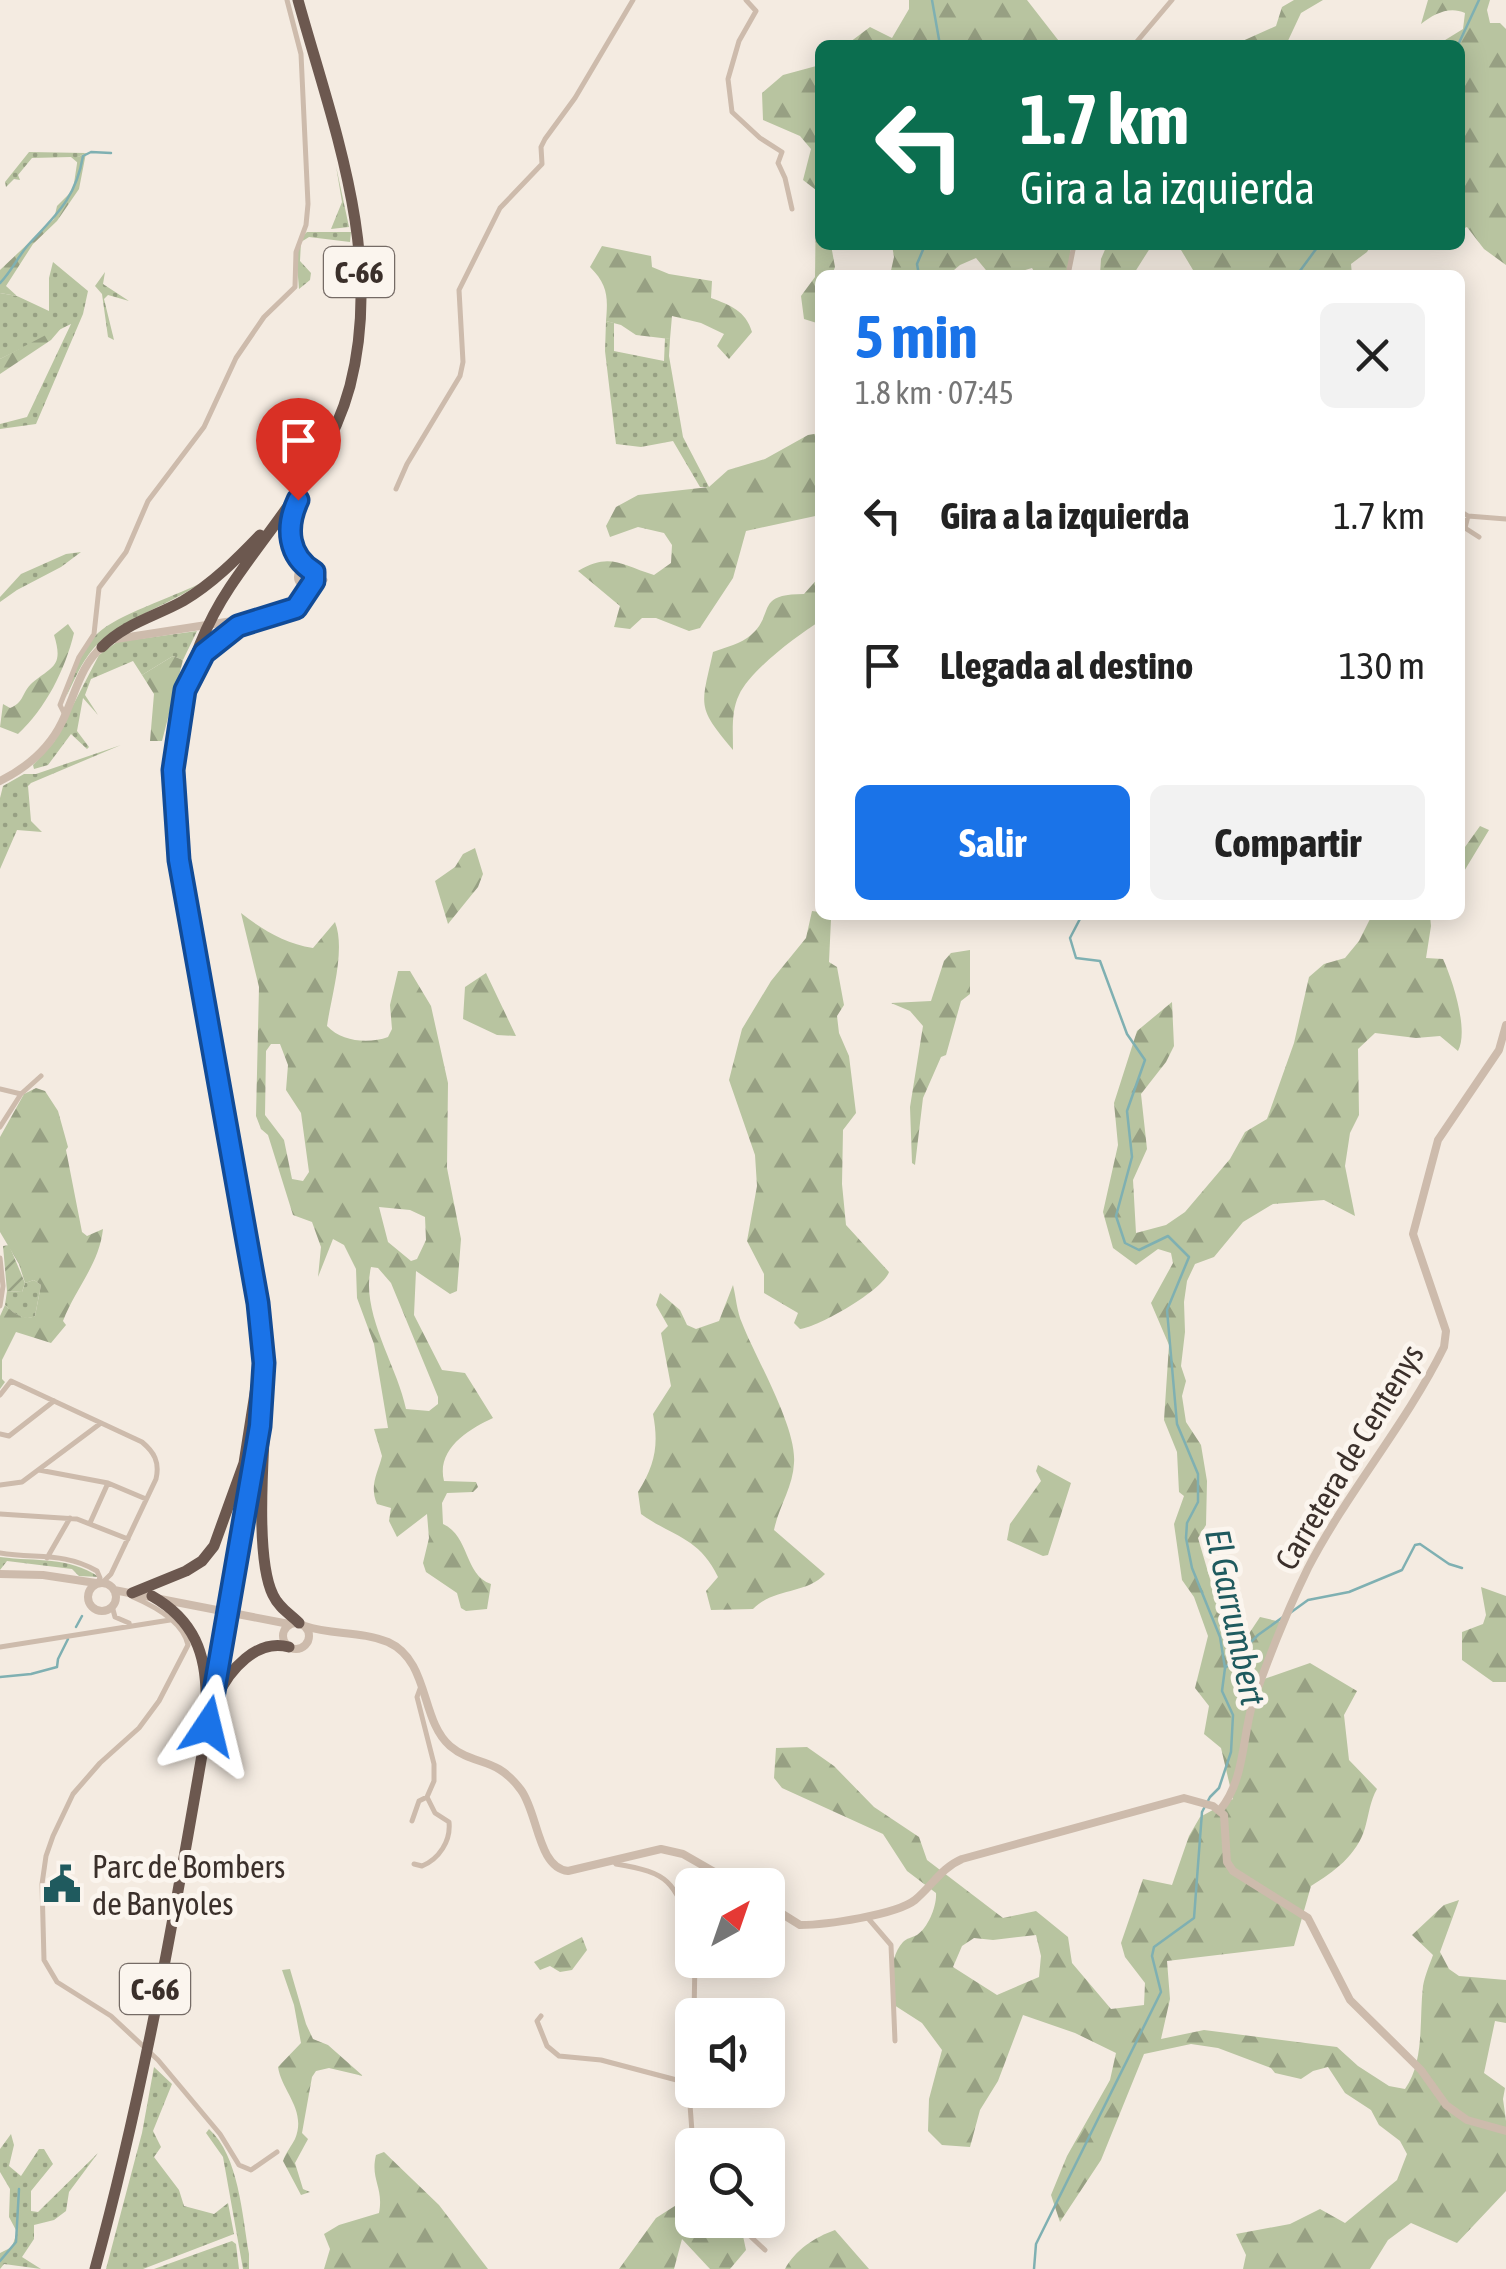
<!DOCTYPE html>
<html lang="es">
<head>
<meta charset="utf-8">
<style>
	body { margin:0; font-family:"Asap Condensed",sans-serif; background:#f2f2f2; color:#222; height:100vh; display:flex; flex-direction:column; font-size:38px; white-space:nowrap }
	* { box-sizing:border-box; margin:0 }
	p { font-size:32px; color:#767676 }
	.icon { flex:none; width:55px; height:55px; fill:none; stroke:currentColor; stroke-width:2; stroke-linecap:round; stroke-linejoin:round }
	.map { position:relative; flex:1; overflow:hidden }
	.details { position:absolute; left:815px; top:270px; width:650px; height:650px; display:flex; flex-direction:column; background:#fff; border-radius:15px; box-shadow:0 5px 25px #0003 }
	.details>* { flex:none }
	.banner { position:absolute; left:815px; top:40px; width:650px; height:210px; border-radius:15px; box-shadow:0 5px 25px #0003; background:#0b6e4f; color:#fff; overflow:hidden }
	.needle { width:65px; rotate:40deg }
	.fabs { position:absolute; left:675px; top:1868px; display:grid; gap:20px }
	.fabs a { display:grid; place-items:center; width:110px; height:110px; border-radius:15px; background:#fff; box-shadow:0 5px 25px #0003; font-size:50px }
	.pin { position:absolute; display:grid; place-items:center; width:85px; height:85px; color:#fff; margin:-102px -42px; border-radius:50% 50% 50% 0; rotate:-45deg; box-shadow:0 0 10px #0007 }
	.pin .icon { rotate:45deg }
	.me { position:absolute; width:110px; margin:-55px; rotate:10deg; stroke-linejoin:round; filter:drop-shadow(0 0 8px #0008) }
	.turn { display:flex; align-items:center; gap:35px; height:210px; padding:0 40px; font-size:45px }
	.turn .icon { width:130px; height:130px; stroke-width:2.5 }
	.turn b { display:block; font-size:70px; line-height:85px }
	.round { display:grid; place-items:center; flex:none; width:105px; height:105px; border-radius:15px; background:#f2f2f2 }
	.head { display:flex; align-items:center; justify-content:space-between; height:170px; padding:0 40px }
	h1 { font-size:60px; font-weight:700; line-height:75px; color:#1a73e8 }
	.cta { display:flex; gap:20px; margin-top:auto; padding:20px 40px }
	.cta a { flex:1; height:115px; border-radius:15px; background:#1a73e8; color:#fff; font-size:40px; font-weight:700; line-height:115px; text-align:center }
	.cta a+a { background:#f2f2f2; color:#222 }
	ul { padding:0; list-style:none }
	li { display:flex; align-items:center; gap:30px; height:150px; padding:0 40px }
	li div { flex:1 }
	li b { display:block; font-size:38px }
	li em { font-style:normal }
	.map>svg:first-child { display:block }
	.grass { fill:url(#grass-dots) }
	.forest { fill:url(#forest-firs); fill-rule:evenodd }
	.garden { fill:url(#garden-furrows) }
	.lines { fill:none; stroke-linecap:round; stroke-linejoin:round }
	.stream { stroke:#7fb0b2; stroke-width:2.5 }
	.minor { stroke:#cdbbac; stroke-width:5 }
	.tertiary { stroke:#cdbbac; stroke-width:8 }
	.trunk { stroke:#6c584f; stroke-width:11 }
	.route-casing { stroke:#114b97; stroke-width:25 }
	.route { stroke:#1a73e8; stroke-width:18 }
	.labels { text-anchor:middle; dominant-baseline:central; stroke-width:10; stroke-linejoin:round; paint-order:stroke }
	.shield { fill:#fbf5ee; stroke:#756b66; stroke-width:2.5 }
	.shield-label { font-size:30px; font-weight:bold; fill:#3b302b }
	.street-label { font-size:32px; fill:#3b302b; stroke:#fbf5ee }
	.poi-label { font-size:32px; fill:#3b302b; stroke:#fbf5ee; text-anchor:start }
	.water-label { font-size:35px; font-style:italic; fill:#1f5a5e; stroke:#fbf5ee }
</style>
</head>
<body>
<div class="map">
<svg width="1506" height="2269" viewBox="0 0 1506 2269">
	<defs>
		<pattern id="grass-dots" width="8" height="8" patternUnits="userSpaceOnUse" patternTransform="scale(2.5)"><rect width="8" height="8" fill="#b8c4a0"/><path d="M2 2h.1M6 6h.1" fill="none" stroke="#97a083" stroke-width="1.8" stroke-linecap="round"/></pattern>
		<pattern id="forest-firs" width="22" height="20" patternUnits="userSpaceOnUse" patternTransform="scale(2.5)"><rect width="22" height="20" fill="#b8c4a0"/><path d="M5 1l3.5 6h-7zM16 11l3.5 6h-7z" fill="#97a083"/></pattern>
		<pattern id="garden-furrows" width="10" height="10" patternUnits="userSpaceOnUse" patternTransform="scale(2.5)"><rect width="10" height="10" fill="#b8c4a0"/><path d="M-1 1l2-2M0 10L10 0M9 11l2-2" fill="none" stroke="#97a083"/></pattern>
	</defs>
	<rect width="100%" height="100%" fill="#f4ebe1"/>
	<path class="grass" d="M29,152L86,153L78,157V163L71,157L32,158L18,175L20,180L14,179L6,187L5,182Z
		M336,166L349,227L331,229L342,202Z
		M307,232H351L350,242L309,237L301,242L300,261L311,273L310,280L299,289C298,270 292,244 307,232Z
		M53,262L88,291L83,314L36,424L0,429V424L27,417L71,324L0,359V293L17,296L49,311V278Z
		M105,272L103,284L129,301L108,295L104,299L114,340L108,337L102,294L95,286Z
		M606,321L614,323V351L664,361L665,338L670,339L669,356L683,437L709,487H700L673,441L641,447L616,444L605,351Z
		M81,552L61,567L17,590L0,602V597L21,574L66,554Z
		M199,584C168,606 116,621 93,649C81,663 74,681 66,697C74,675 80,649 98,633C117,615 173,597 199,584Z
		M197,631L183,660L173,656L142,675L133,661L91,679L85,695L98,715L83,698L77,731L89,747L87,749L71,734L48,765L34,769L33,765L54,742L99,655L117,642Z
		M121,745L31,783L28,786L31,821L42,832L17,830L0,869V798L3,786L24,774H36Z
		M34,1280L41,1285L35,1316C24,1322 13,1313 5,1305L7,1291L22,1292L25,1283Z
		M0,1557C38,1562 67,1556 99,1577L79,1576L72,1569L7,1561L0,1570Z
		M154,2067L172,2084L153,2131L161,2147L154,2157L179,2190L184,2206L214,2214L228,2203L234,2234L143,2269H106L142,2133Z
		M209,2129C239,2156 242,2215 249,2254V2269H243L223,2157L206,2133Z
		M11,2134L14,2145L9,2166L21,2176L39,2149H44L53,2164L31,2191V2211L38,2212L98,2153L69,2192L66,2211L54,2220L34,2225V2239L22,2257L41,2269L4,2264L0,2269V2253L12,2247L17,2232L9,2217L10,2189L0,2172V2149Z
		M232,2241L236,2244L239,2269H154Z"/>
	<path class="forest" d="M909,0H1027L1062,45H846L870,27L892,38L909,9Z
		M1294,0H1323L1301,13L1286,45H1218L1238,43L1276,26L1282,7Z
		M1428,0H1490L1487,10L1490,23H1500L1506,29V265L1484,249L1467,227L1460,230V45H1437L1463,29L1465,13C1449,6 1434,14 1421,24Z
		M820,65V245H831L835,267L832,275H820V324L804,319L801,296L815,277L816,190L803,180L811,149L800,136L763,120L762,93L783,75Z
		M86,153L79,189L57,221L33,244L6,286L17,296L0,293V270L54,219L57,206L73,190L78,157Z
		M892,245H1071L1068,275H1036L1032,268L1009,275H990L976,258L960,265L948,275H890L894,257Z
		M1107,245H1152L1133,275H1100L1101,259Z
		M1178,245H1371L1367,252L1351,264L1352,275H1196Z
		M602,246L651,256L652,267L669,274L712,281L711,298C730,305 746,311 752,332L729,359L717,346L724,334L701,323L672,316L670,339L636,335L621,325L606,321C608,297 608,285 590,267Z
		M63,326L51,340L0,374V359Z
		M820,433V515L746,531L733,578L700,628L689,631L656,618H642L630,629L614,627L620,606L578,571C610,552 621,565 654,575L671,563L672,545L664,533L638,527L610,537L606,526L616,507L638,495L709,487L728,470L765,459L808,435Z
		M820,576V621C797,636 750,670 739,695C731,711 733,732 733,750C696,706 701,707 713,652C726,647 741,644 751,635C776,613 754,594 804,594Z
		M68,624L74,633C65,670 46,708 18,734L0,727L3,704L10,708C24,703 22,692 32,683C52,666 64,667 54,635Z
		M173,656L183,660L162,741H150L154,694L142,675Z
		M1480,826L1489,830L1460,878V854Z
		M475,848L483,874L478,887L448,924L435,881L455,867L463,854Z
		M812,911L820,912V915L831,919L829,962L837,967L844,1005L837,1016L839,1033L849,1056L856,1113L843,1130L842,1184L846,1225L889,1272C883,1290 819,1327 800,1329L794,1323L798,1313L764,1293V1274L747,1241L757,1186L755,1155L729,1080L742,1029L771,981L806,938Z
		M241,913C264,931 285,943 313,948L335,922C346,950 331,997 327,1026C342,1042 369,1044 388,1037L392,1029L390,1005L398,971H410L431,1006L448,1083L447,1168L461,1239L457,1291L450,1294L416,1271L414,1315L442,1370L465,1373L493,1418C469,1429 436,1449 444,1481L476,1482L478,1487L473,1492L447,1493L442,1503L443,1524C470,1536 464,1575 491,1584L487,1609L466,1611L461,1608L457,1593L426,1572L423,1563L429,1538L427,1514L397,1537L389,1521L391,1508L377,1504C369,1485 378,1473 382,1456L374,1429L388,1428L374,1344L357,1298L356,1269L344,1245L333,1239L318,1277L321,1247L312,1222L293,1215L268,1135L261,1129L256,1116L259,987ZM271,1044H280L288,1065L286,1090L301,1113L309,1172L303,1181L292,1179L284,1140L265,1115L266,1051ZM379,1207L410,1210L425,1217L426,1240L417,1259L411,1261L388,1242ZM371,1267L378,1268L391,1283L438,1397V1404L429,1411L406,1409C397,1365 360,1313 371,1267Z
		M1372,915H1430L1431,926L1426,958L1443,959C1453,981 1469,1031 1458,1051L1440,1036L1416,1038L1375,1033L1358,1049L1359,1115L1350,1133L1345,1166L1355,1216L1324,1200L1273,1204L1243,1222L1214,1257L1195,1264L1187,1281L1184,1302L1185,1332L1181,1366L1186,1381L1182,1396L1186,1422L1201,1445L1207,1481L1206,1525L1198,1538L1215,1596L1238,1641L1248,1635L1260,1617L1281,1622L1264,1679L1310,1663L1357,1691L1344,1715L1349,1760L1377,1789C1370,1801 1369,1814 1365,1828C1357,1855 1334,1872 1311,1886L1294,1946L1167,1961L1170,1999L1161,2039L1204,2030L1337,2047L1358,2066L1389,2086L1405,2089C1425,2061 1419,2019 1423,1986C1425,1975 1430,1964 1433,1955L1412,1935L1444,1905L1459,1900L1440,1952L1449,1969L1459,1976L1506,1980V2023L1495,2021L1484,2073L1505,2088L1503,2099L1506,2121V2191L1457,2243L1411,2223L1388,2240L1370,2269H1243L1246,2255L1236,2234L1290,2224L1320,2209L1345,2223L1397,2180L1407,2154L1400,2141L1379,2125L1371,2110L1345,2093L1328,2067L1313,2071L1301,2079L1275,2073L1271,2068L1218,2048L1191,2044L1144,2054L1101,2160L1060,2222L1051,2195L1067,2156L1110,2080L1116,2053L1075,2033L1023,2015L998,2081L980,2110L970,2147L942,2145L928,2131L929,2099L942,2050L922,2023L894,2005C892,1986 888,1958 903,1942C907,1938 911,1938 917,1935C928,1928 937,1906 936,1893L907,1871L883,1834L782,1788L774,1778L776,1748L807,1747L834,1766L874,1807L919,1837L927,1860L1003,1918L1036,1911L1068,1937L1072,1963L1111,2009L1144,2005L1145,1983L1125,1957L1121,1943L1143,1879L1172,1885L1189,1836L1200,1817L1233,1799L1221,1748L1204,1734L1209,1706L1195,1688L1208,1636L1194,1597L1182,1580L1174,1524L1184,1496L1179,1492L1177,1452L1164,1420L1169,1345L1151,1303L1173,1263L1171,1253L1158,1249L1136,1265L1113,1248L1103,1212L1118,1145L1114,1103L1137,1031L1172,1002L1174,1046L1166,1062L1141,1094L1147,1149L1133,1180L1136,1233L1166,1225L1185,1212L1230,1159L1245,1132L1267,1119L1294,1043L1309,977L1324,964L1345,958L1359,941ZM1036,1935L1041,1956L1039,1977L997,1995L953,1967L962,1946L974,1938L993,1940Z
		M970,950V994L961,1001L946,1055L941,1057L923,1098L915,1165L912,1163L910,1107L923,1026L910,1011L891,1003L931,1001L944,961L951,953Z
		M486,973L516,1036L497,1035L463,1019L465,987Z
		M36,1088L45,1091L58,1111L68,1147L66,1150L82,1232L87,1236L103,1229C99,1265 75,1289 63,1321L66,1325L51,1343L16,1332L2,1360V1379L5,1382L0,1389V1316L5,1305C13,1313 24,1321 35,1316L41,1285L34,1280L25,1283L19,1264L0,1232V1137L24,1094Z
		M733,1285C736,1297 737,1312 742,1323C755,1357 797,1427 794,1463C793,1487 779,1506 774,1530L825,1574C805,1595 775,1587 753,1609L711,1610L706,1591L718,1577C699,1537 673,1537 641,1514L638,1492C655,1465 659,1445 653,1414L671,1386L661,1333L668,1326L656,1305L660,1293L680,1310L687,1325L696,1329L719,1321Z
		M1038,1465L1071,1483L1048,1555L1043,1556L1007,1540L1010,1524L1041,1481L1036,1471Z
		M1481,1587L1506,1596V1682H1493L1462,1660V1632L1483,1624L1486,1615Z
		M582,1937L587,1950L572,1970L560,1972L550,1966L540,1970L534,1962Z
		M290,1969L306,2024L313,2039L328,2045L363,2076L329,2068L316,2071L312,2077L302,2133L308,2139L295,2163L303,2189L310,2192L301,2195L283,2161C286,2152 291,2147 295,2139C307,2110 282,2092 278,2067L301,2043L294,2005L282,1970Z
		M384,2152L439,2205L488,2269H324L330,2249L324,2234L339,2225L379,2213C384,2187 370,2180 376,2155Z
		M692,2195V2220H729L743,2236L746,2250L730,2269H710L682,2239L674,2269H619L656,2218Z
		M835,2230L869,2269H785C795,2250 815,2237 835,2230Z"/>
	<path class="garden" d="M9,1245L25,1283L22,1292L7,1291L3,1246Z"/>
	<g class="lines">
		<path class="stream" d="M932,0L940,45
			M1458,45L1479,0
			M919,275L917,264L925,245
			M1297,275L1319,245
			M0,283C12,271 18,256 29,244C56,215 76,198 83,156L91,152L111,153
			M1290,1613L1308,1600L1349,1592L1402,1570L1415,1545L1420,1544L1449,1564L1462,1568
			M76,1627L82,1616
			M1225,1668L1258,1635L1283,1617
			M0,1677L31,1674L57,1667L58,1659L68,1639
			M0,2261L16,2242L19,2189
			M1034,2269L1036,2244L1161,1992L1152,1956L1154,1947L1194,1918L1202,1812L1210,1797L1219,1788L1231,1752L1233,1715L1222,1691L1225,1668L1220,1637L1192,1568L1186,1538L1187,1523L1198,1502V1474L1177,1424L1167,1310L1189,1257L1168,1236L1139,1250L1125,1243L1116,1216L1132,1157L1127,1111L1145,1060L1127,1034L1100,961L1076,958L1070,938L1082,915"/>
		<path class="minor" d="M746,0L756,11L739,41L728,79L732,112L760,138L782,152L778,163L785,178L792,209
			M1134,45L1172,0
			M1068,275L1074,245
			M396,489L407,464L460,376L463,362L459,290L500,208L542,164L541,147L545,139L575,98L633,0
			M1460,511L1468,516L1506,519
			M1468,516L1465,528L1479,537
			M315,574L325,580
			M314,583L323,584
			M65,715L60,705L79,657L94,634L99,588L126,552L148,501L204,427L236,358L264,317L295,287L296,252L306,225L308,204L301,54L287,0
			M0,1089L21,1094L0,1127
			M21,1094L41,1076
			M0,1258L3,1286L0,1306
			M0,1395L11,1381L142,1442C154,1452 160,1462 156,1479L111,1574L102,1583
			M0,1434L9,1436L54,1401
			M39,1470L108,1483L146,1499
			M0,1485L22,1482L101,1423
			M0,1514L77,1519L128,1539
			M90,1523L108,1483
			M0,1553C37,1559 64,1552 97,1571L100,1578L97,1583
			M47,1558L70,1518
			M133,1597C154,1606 183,1621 188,1645L159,1701L139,1728L100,1763L73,1794L53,1836L46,1856L42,1884L44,1960L57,1982L111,2016L158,2060L220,2134L239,2165L251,2170L277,2152
			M112,1606L115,1617L129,1623
			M0,1647L170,1620
			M412,1821L419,1801L427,1797
			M613,1860L616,1864C670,1873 673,1881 692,1930
			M414,1864L422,1866C439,1859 451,1841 449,1822L435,1813L427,1797L434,1781V1764L417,1697L421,1686
			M867,1917L891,1945L895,2041
			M694,2015L695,1960
			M541,2016L537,2021L547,2046L559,2056L601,2060L688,2083
			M692,2037L687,2065L693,2145
			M733,2220L765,2250"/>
		<path class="tertiary" d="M298 577a9 9 0 1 1 18 0a9 9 0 1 1-18 0Z
			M283,613L299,605L311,585
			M116,639L265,616
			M0,781C26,768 49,749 62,722C75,696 80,665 103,646
			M0,1574L43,1575L96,1583
			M88 1597a14 14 0 1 1 28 0a14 14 0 1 1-28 0Z
			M114,1590L289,1624
			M283 1636a13 13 0 1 1 26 0a13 13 0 1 1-26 0Z
			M305,1626C331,1635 361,1631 388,1642C430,1661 420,1720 450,1746C475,1767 495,1755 521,1790C538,1813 538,1868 568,1871L661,1849L683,1854L737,1885
			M1220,1810C1245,1780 1242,1737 1253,1702C1269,1656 1287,1611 1308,1568C1348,1491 1406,1424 1444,1347L1446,1331L1413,1234L1438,1140L1499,1050L1506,1025
			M768,1905L800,1925C825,1925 896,1915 915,1900C932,1886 941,1868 962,1859L1184,1798L1213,1806L1224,1815L1227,1862L1233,1871L1308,1918L1350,2000L1421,2070L1446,2105L1467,2120L1506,2131"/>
		<path class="trunk" d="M295,507C286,529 289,553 308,569
			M102,647C124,624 156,616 183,601C212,584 237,559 260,535
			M198,663C222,623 251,629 286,612
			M264,1440C262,1478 257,1563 273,1595C279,1608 290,1614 299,1623
			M132,1593L186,1571L202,1561L214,1546L244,1463L258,1374
			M152,1596C194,1620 207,1654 206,1701
			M217,1697C229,1670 257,1638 289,1647
			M95,2269C169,1998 205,1717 257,1441L264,1363L259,1311L177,842C167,754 180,662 230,587C274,521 329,465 350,386C384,255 333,126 298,0"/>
	</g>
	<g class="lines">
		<g class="route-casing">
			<path id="route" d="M208,1726L260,1426L264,1363L258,1303L179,860L173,770L185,690L204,653L238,626L296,608L314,581V572C288,556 285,528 298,500"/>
		</g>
		<use href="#route" class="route"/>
	</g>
	<defs>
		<g id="civic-bare" transform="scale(3)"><path d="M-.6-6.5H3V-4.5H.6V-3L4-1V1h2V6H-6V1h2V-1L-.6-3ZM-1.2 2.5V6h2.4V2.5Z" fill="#1f5a5e" stroke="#fbf5ee" stroke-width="2.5" paint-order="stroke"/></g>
	</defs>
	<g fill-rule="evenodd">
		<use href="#civic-bare" x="62" y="1884"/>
	</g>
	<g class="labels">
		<g class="shield">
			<rect x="324" y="247" width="70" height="50" rx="8"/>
			<rect x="120" y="1964" width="70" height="50" rx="8"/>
		</g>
		<g class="shield-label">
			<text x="359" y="272">C-66</text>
			<text x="155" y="1989">C-66</text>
		</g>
		<g class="street-label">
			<text transform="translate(1349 1457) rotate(-59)">Carretera de Centenys</text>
		</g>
		<g class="poi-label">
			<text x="92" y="1866">Parc de Bombers<tspan x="92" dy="37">de Banyoles</tspan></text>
		</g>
		<g class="water-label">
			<text transform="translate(1236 1617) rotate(78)">El Garrumbert</text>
		</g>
	</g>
</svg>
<div class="fabs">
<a><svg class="needle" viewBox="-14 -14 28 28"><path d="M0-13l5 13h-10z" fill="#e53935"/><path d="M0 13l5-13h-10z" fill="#767676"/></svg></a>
<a><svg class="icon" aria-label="sound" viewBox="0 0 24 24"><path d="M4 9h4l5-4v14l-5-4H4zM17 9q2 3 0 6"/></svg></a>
<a><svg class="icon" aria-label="search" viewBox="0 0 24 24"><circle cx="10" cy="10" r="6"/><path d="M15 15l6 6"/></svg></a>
</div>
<div class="pin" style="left:298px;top:500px;background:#d93025"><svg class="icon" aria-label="arrive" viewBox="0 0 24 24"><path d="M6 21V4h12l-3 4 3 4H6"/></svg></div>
<svg class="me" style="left:208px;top:1726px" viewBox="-20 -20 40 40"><path d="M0-17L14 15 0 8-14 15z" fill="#1a73e8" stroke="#fff" stroke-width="4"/></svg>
<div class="banner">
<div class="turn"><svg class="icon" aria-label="left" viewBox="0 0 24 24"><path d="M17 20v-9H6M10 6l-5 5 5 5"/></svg><div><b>1.7 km</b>Gira a la izquierda</div></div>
</div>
<section class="details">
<div class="head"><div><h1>5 min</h1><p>1.8 km · 07:45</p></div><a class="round"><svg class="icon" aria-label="close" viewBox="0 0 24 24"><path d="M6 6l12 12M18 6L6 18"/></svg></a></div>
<ul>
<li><svg class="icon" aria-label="left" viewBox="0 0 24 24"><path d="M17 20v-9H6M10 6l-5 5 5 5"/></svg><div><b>Gira a la izquierda</b></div><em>1.7 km</em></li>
<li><svg class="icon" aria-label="arrive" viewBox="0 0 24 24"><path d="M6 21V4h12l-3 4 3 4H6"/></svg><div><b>Llegada al destino</b></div><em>130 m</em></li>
</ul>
<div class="cta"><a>Salir</a><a>Compartir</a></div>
</section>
</div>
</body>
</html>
